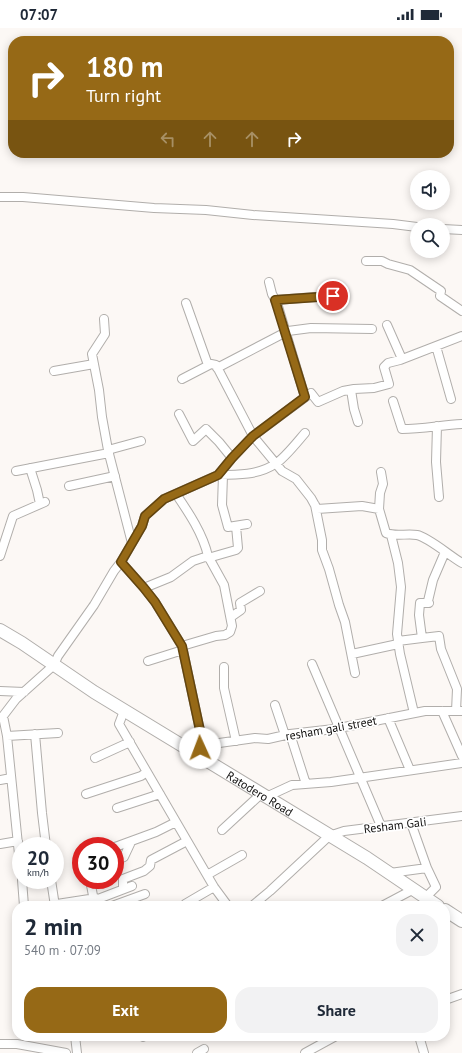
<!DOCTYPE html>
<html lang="en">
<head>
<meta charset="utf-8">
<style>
	body { margin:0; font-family:"PT Sans",sans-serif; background:#f2f2f3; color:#1f2937; height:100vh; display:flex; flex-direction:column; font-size:15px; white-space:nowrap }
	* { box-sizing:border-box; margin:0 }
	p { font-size:13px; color:#747a83 }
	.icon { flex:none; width:22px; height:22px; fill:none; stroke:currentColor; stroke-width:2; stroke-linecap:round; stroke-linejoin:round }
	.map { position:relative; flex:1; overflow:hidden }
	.drawer { position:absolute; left:12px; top:873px; width:438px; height:140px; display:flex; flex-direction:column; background:#fff; border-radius:16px; box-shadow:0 2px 10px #0003 }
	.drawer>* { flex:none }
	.top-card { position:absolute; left:8px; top:8px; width:446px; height:122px; border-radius:16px; box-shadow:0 2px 10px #0003; background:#966916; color:#fff; overflow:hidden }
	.tools { position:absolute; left:410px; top:142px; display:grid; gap:8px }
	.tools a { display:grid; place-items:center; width:40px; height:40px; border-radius:50%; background:#fff; box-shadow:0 2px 10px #0003; font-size:20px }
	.speed { position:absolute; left:12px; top:809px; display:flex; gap:8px; font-size:20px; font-weight:700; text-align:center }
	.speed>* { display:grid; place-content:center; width:52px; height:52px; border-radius:50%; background:#fff; box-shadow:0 2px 10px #0003; line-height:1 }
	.speed small { font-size:10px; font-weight:400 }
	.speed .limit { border:6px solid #d22; background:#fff; color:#111 }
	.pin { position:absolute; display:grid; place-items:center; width:34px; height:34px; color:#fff; margin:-17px; border:2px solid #fff; border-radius:50%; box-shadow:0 1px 4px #0007 }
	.me { position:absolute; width:44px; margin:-22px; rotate:358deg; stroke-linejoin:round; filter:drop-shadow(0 0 3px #0008) }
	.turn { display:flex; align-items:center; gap:14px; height:84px; padding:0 12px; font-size:18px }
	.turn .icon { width:52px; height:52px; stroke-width:2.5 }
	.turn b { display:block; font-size:28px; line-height:34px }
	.lanes { display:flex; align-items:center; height:38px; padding:0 12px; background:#0003; justify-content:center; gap:20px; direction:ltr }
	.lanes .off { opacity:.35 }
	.round { display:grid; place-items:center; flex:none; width:42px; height:42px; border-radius:16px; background:#f2f2f3 }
	.head { display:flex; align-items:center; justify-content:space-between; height:68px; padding:0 12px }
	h1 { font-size:24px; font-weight:700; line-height:30px }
	.action { display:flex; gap:8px; margin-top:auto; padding:8px 12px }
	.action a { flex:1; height:46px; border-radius:16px; background:#966916; color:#fff; font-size:16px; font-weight:700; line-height:46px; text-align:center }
	.action a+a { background:#f2f2f3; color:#1f2937 }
	.status { display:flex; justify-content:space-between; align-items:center; height:28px; padding:0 20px; background:#fff; direction:ltr }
	.status svg { height:11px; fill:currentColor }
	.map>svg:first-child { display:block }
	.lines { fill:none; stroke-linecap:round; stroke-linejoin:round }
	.street-casing { stroke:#b1aeab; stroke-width:10 }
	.secondary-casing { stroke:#b1aeab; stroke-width:14 }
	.street { stroke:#fff; stroke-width:8 }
	.secondary { stroke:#fff; stroke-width:12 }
	.route-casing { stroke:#62440e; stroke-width:10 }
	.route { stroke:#966916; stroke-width:7 }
	.labels { text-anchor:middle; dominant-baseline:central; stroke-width:3.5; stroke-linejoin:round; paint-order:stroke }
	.street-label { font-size:12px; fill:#100f0e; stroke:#fff }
</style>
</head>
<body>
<div class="status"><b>07:07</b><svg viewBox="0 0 49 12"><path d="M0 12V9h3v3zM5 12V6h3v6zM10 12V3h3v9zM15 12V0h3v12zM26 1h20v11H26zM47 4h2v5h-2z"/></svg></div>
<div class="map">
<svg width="462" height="1025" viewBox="0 0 462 1025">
	<rect width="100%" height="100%" fill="#fcf8f5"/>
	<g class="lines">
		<g class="street-casing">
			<path id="street" d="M0,169H23L154,180L206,182L253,187L393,196L417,199
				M443,201L462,202
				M366,233H382L388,236L410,242L441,263L440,268L462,283
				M269,254L272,266L277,275L305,369
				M275,272L342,267
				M186,275L208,337
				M104,291L105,306L92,326L99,362L102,389L108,422L132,515
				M387,297L402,331
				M436,318L451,371
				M217,340L288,303L311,300L372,301
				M54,343L94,336
				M182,351L211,336L216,337L253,408L282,443L296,451L311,470L317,481L362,478L379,481
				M351,362L354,381L358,394
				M393,373L402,401C422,401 442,397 462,396
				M179,386L193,413L206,401L219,414L232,430
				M437,398L436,434L439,469
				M108,422L141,413
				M30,440L37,462L40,476
				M16,443L109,425
				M381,444L383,456L380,465L379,481L386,505C396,509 407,505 417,507C428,509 450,528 462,535
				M218,447C237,447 259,447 275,436C284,431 298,413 305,405
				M223,447L222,477L228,499L247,496
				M69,458L115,448
				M315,477L322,512V522L329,541L339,577L345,594L355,645
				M391,507L398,535L401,559L397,606L400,626L414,685
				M445,524L433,552L428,573L429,575H420L419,587L422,610L439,608L441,621L457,661L456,683
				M0,528L13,488L45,474
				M208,530L236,522L238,520L236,498
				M121,534L144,560L155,574L182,618L201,707L200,720L199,723
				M144,560L171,549L193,533L208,528C203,506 189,485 176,466
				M231,589L241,582L240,575L260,563
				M398,613L422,610
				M182,618L216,608L225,607L230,604L232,598L224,557L208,528
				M352,626L398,616
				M148,633L183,622
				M312,636L381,798
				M224,639V660L236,713
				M0,663L24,664
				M275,677L285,707
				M124,683L119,696L214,859L228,878
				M442,683L462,728
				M388,690L410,742
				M35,706L42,785L46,818
				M290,706L306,756
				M7,708L58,705
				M200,720L205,717L255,710L268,711L290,706L334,701L425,683H462
				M95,730L130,714
				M0,752L11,750
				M86,766L141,748L147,744
				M266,769L292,757L331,754L462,735
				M117,780L160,766
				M222,802L261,766
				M0,816L18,813
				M115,819L156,804L176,794
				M115,833L124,829L131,814
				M390,845L427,840L411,795
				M21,846L7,708L3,688L16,671L54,637L58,628L94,577L114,543L121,534L142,498L145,488L164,471L218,447L232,430L253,408L311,365L318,374L343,363L354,361L374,360L389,356L384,339L388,335L400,332L462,308
				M207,847L242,827
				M22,852L24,878
				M51,852L55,878
				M90,852L95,878
				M123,861V851L144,843L150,838L151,832L187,813
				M426,869L436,859L427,840
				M44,878L96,870L98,871L132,858
				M112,878L145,866
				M185,878V876L214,859
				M252,878L270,863L329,808L344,803L462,788
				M382,878L414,861
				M445,972L462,966
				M75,1008L77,1025
				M143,1008V1009
				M419,1008L424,1025
				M0,1016H17L66,1025
				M197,1025L204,1021
				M305,1025L336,1008"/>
		</g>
		<g class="secondary-casing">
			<g id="secondary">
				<path id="s1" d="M0,602L22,615L94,664L367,830L438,878"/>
				<path d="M445,882L462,893"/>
			</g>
		</g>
		<use href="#street" class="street"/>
		<use href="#secondary" class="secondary"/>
	</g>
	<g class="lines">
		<g class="route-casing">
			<path id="route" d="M200,720L201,707L182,618L155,574L144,560L121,534L142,498L145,488L164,471L218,447L232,430L253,408L305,369L275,272L333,268"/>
		</g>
		<use href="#route" class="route"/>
	</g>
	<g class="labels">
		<g class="street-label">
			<text transform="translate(331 700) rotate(-10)">resham gali street</text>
			<text stroke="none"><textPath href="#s1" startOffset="307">Ratodero Road</textPath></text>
			<text transform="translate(395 797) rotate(-7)">Resham Gali</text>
		</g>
	</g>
</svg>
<div class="tools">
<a><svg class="icon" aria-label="sound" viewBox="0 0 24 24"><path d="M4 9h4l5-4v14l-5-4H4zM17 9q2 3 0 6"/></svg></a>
<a><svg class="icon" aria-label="search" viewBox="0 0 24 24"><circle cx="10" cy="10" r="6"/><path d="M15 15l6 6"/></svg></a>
</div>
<div class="speed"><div>20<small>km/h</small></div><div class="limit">30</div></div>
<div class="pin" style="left:333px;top:268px;background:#d93025"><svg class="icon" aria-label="arrive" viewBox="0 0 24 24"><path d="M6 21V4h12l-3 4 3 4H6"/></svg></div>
<svg class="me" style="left:200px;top:720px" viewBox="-20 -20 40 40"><circle r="19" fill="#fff"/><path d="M0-13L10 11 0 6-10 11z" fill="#966916"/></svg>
<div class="top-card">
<div class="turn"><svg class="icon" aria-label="right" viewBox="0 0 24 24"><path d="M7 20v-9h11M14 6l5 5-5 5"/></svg><div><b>180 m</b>Turn right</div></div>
<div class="lanes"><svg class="icon off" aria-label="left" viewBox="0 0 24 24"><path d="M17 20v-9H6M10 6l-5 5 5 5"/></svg><svg class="icon off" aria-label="ahead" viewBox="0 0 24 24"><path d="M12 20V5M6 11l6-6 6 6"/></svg><svg class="icon off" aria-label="ahead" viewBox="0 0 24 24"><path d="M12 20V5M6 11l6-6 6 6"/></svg><svg class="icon" aria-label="right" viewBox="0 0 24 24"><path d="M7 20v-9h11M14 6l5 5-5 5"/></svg></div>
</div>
<section class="drawer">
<div class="head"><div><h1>2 min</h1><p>540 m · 07:09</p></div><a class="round"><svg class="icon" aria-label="close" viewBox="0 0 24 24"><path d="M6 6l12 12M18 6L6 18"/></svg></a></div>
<div class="action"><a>Exit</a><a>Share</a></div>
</section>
</div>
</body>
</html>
